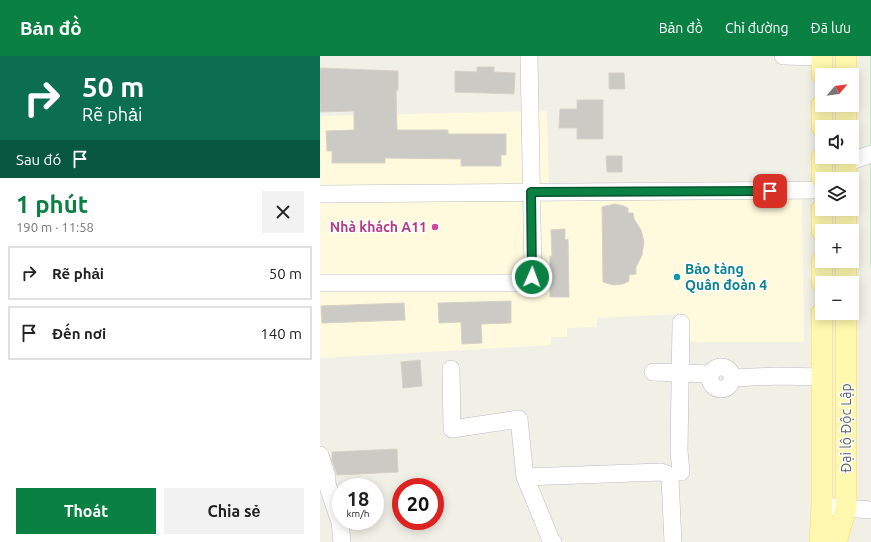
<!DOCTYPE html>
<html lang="vi">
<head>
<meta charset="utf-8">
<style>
	body { margin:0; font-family:Ubuntu,sans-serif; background:#f2f2f2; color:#222; height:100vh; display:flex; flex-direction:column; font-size:15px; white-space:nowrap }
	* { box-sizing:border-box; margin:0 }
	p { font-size:13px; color:#767676 }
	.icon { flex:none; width:22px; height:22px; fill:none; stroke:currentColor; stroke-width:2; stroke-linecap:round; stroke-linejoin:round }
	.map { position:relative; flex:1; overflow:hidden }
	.panel { display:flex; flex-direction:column; background:#fff; width:320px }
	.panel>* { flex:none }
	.top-card { background:#0b6e4f; color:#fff; overflow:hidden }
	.needle { width:26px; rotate:61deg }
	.tools { position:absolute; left:495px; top:12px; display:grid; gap:8px }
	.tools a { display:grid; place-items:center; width:44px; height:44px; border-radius:0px; background:#fff; box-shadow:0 2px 10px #0003; font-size:20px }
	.speed { position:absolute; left:12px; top:422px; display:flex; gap:8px; font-size:20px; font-weight:700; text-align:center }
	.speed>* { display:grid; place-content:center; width:52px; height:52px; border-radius:50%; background:#fff; box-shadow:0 2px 10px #0003; line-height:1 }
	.speed small { font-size:10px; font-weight:400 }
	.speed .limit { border:6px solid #d22; background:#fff; color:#111 }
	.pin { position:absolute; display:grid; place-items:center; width:34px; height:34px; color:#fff; margin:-17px; border-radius:8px; box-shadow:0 2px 6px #0006 }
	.me { position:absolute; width:44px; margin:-22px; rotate:2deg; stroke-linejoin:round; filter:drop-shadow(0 0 3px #0008) }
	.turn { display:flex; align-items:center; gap:14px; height:84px; padding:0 16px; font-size:18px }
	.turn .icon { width:52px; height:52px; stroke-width:2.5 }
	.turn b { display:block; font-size:28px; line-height:34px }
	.then { display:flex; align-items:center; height:38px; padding:0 16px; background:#0003; gap:8px; font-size:15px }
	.round { display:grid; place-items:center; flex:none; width:42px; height:42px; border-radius:0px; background:#f2f2f2 }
	.overview { display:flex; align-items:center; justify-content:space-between; height:68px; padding:0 16px }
	h1 { font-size:24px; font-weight:600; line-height:30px; color:#0b8043 }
	.button { display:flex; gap:8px; margin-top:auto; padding:8px 16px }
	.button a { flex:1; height:46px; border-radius:0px; background:#0b8043; color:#fff; font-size:16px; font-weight:600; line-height:46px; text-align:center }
	.button a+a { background:#f2f2f2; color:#222 }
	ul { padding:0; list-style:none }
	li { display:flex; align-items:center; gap:12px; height:54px; margin:0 8px 6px; padding:0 8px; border:2px solid #e0e0e0; border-radius:0px }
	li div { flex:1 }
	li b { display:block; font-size:15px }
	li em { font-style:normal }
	header { display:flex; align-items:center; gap:24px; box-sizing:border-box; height:56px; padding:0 20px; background:#0b8043; color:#fff }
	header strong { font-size:19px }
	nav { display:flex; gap:22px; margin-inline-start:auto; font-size:14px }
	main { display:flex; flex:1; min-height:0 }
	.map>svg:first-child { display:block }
	.commercial { fill:#fffade }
	.green { fill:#c3e9c6 }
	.building { fill:#cccac4; stroke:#d7d2c5 }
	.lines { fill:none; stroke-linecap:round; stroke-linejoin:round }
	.minor-casing { stroke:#b9bcc1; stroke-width:18 }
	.major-casing { stroke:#f9d759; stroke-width:22 }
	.minor { stroke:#fff; stroke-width:17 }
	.major { stroke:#fff8ae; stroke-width:21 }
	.route-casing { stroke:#07532c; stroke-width:10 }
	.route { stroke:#0b8043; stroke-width:7 }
	.hotel-dot { fill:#d1479c; stroke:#fff; stroke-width:1.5 }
	.culture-dot { fill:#0f9aa8; stroke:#fff; stroke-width:1.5 }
	.labels { text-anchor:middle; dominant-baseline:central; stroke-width:3; stroke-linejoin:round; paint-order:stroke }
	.hotel-label { font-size:14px; font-weight:bold; fill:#b23c85; stroke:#fff; text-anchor:end }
	.culture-label { font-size:14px; font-weight:bold; fill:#0d838f; stroke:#fff; text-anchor:start }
	.street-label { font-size:14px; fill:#5e6268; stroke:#fff }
</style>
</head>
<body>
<header>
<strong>Bản đồ</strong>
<nav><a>Bản đồ</a><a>Chỉ đường</a><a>Đã lưu</a></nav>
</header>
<main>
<section class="panel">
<div class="top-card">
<div class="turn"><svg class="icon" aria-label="right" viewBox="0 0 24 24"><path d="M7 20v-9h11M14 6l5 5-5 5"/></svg><div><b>50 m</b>Rẽ phải</div></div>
<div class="then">Sau đó<svg class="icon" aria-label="arrive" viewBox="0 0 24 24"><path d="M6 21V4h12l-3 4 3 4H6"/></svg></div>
</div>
<div class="overview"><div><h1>1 phút</h1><p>190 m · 11:58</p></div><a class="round"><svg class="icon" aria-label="close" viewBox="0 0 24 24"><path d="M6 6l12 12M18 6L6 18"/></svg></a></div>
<ul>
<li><svg class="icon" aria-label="right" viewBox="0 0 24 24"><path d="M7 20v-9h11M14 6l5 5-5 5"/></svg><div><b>Rẽ phải</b></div><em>50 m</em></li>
<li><svg class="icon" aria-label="arrive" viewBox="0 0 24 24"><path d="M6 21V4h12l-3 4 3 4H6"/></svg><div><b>Đến nơi</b></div><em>140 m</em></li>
</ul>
<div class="button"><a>Thoát</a><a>Chia sẻ</a></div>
</section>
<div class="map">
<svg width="551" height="486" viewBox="0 0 551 486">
	<rect width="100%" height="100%" fill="#f1f0e7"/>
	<path class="commercial" d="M227,55L229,142L482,143L484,286H360V258L277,262V271L247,272V281H231V289L0,302V60Z"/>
	<path class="green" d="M550,0H551V212H550Z"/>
	<path class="building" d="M157,11H174V16L195,17L194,38L135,36V15L157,16Z
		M0,12L78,15V34H76L77,74H128V78H186V99H181V110H141V103L65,102V107H12V95H7L6,75L34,74V55L0,56Z
		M289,17H304L305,33H289Z
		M257,44H283V83H257V72H239L240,53H257Z
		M286,100H302V116H287Z
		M295,148L304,150L308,152V157H313L314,163L321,174L324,186L322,199L316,211V218L309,219V225L303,228L293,229L283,226L282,151Z
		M245,173V184L248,183L249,241H230V200H232L231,174Z
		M191,245V267L161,268L162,287L142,288L141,266L119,267L118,247Z
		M84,247L85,264L2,267L1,250Z
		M100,304L102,330L83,332L81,306Z
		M77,393L78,416L17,419L12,404V396Z"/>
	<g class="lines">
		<g class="minor-casing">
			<path id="minor" d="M463,0L502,1
				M526,107L551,98
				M0,138L502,134
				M0,227H201L210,224L213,217L209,0
				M390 322a11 11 0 1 1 22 0a11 11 0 1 1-22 0Z
				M131,313L132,373L199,363L205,421L231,484L233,486
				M333,316L391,318
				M413,322L457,320L502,321
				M0,399L7,421V428L20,466L22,486
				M361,416L359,395L361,267
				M205,421L341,416L347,418L350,422L353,486
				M502,450L551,454"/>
		</g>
		<g class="major-casing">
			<path id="major" d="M502,19V0
				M526,19V0
				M502,49V71
				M526,71V49
				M502,101V123
				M526,123V101
				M502,175V153
				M526,175V153
				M502,205V227
				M526,227V205
				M500,486L502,450V257
				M516,486L526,452V257"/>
		</g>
		<use href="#minor" class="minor"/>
		<use href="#major" class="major"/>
	</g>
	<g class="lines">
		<g class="route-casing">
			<path id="route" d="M212,221L211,136L450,135"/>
		</g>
		<use href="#route" class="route"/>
	</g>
	<circle class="hotel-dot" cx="115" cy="171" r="4"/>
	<circle class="culture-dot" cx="357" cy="221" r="4"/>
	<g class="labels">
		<g class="hotel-label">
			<text x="107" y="171">Nhà khách A11</text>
		</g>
		<g class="culture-label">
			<text x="365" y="213">Bảo tàng<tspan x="365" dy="16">Quân đoàn 4</tspan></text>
		</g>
		<g class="street-label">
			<text transform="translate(526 372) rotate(-90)">Đại lộ Độc Lập</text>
		</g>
	</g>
</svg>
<div class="tools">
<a><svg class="needle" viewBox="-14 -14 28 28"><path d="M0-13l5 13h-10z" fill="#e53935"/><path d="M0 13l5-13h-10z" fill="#767676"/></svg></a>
<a><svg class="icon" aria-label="sound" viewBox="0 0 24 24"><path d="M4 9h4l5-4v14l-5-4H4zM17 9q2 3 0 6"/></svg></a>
<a><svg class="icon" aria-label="layers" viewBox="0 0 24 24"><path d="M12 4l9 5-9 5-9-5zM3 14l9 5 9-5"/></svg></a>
<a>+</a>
<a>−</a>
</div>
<div class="speed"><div>18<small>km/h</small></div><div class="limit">20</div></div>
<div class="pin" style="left:450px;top:135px;background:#d93025"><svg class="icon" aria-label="arrive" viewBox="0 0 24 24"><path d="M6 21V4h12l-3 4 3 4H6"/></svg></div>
<svg class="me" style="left:212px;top:221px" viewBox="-20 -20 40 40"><circle r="17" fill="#0b8043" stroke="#fff" stroke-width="3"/><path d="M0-11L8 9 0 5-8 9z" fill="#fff"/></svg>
</div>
</main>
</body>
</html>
